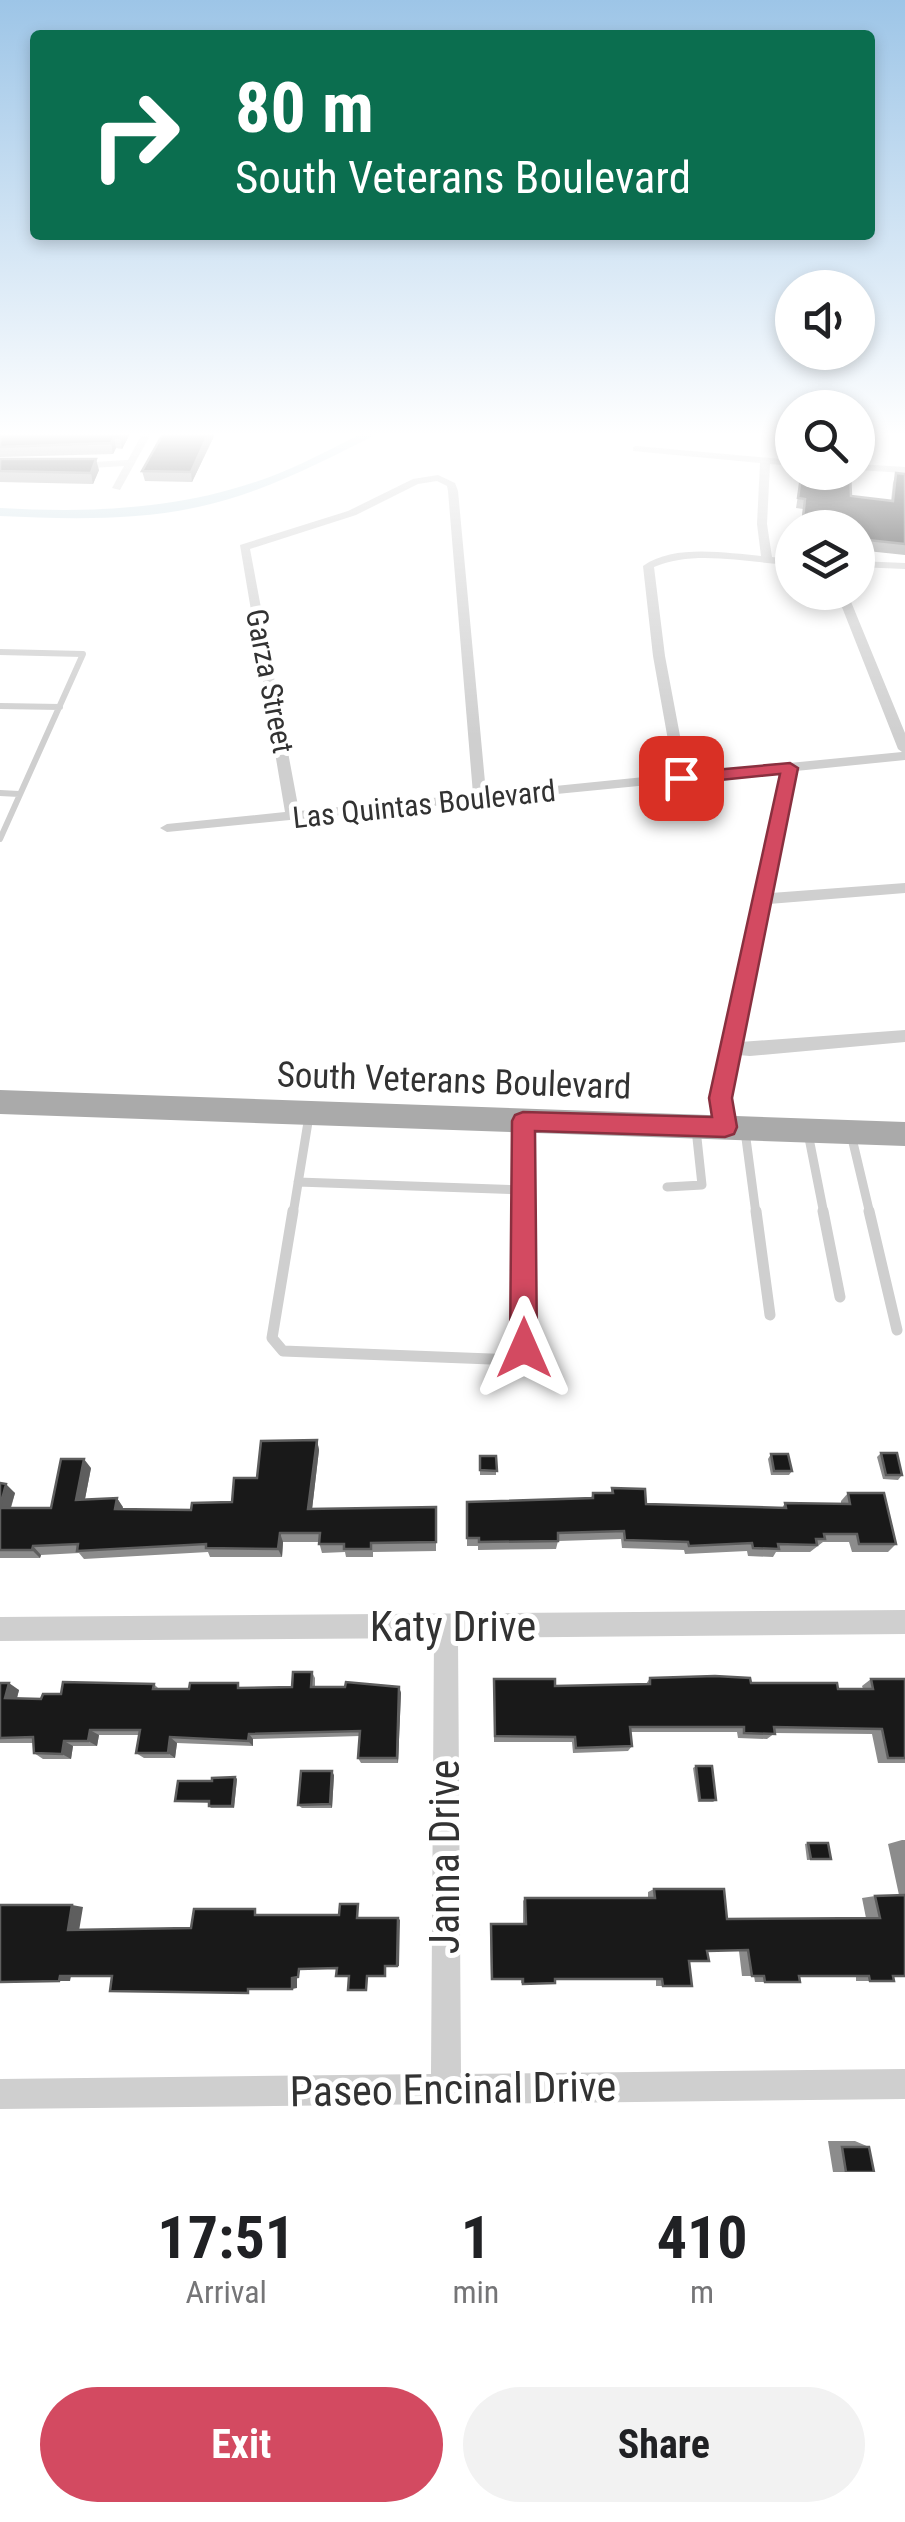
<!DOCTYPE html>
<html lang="en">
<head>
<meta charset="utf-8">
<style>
	body { margin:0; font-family:"Roboto Condensed",sans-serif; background:#f2f2f2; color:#202124; height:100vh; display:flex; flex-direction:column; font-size:38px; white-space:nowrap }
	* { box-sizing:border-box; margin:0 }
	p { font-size:32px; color:#757577 }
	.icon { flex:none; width:55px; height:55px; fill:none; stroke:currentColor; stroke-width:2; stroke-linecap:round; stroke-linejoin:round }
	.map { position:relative; height:2172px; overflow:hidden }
	.sheet { display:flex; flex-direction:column; background:#fff; flex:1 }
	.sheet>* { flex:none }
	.banner { position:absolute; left:30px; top:30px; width:845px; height:210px; border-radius:10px; box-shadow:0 5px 15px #0003; background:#0b6e4f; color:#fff; overflow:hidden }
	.tools { position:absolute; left:775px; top:270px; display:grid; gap:20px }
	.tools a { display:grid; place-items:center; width:100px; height:100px; border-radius:50%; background:#fff; box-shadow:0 5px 15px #0003; font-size:50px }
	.pin { position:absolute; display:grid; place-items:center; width:85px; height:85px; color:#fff; margin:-42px; border-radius:20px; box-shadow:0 5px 15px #0006 }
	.me { position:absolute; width:110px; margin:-55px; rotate:0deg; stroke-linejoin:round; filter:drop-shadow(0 0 8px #0008) }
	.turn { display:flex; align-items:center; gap:35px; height:210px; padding:0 40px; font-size:45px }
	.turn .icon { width:130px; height:130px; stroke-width:2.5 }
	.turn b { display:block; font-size:70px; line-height:85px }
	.eta { display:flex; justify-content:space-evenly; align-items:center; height:170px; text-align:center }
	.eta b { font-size:60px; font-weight:700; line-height:70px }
	.primary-button { display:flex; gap:20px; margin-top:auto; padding:20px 40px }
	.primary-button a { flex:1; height:115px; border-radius:60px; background:#d34a61; color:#fff; font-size:40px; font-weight:700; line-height:115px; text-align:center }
	.primary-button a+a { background:#f2f2f2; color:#202124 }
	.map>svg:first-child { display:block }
	.water { fill:#ccdfe6 }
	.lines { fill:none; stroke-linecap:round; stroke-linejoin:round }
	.lane-far2 { stroke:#cfcfcf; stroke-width:6 }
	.lane-far1 { stroke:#cfcfcf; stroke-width:9 }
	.lane { stroke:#cfcfcf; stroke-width:11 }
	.street { fill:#cfcfcf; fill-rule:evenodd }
	.primary { fill:#aaa; fill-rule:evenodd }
	.wall { fill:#8c8c8c }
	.shaded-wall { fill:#5e5e5e }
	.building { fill:#191919; stroke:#5e5e5e; stroke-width:2.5 }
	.route { fill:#d34a61; stroke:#89303f; stroke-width:2.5 }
	.labels { text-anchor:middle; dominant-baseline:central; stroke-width:10; stroke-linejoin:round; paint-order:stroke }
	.far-street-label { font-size:30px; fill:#323232; stroke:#fff }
	.street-label { font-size:35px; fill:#323232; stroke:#fff }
	.near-street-label { font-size:42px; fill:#323232; stroke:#fff }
</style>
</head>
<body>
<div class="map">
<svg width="905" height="2172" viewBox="0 0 905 2172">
	<rect width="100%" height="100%" fill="#fff"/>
	<path class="water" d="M365,432H381C322,462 263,493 198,507C134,521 65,519 0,516V508C92,513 179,510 267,478C300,466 332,448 365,432Z"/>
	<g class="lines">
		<path class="lane-far2" d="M0,652L83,654L0,839
			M0,706L60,707
			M0,793L19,794"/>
		<path class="lane-far1" d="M523,1122V1214
			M745,1131L756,1214
			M808,1133L824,1214
			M851,1134L870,1214
			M298,1182L524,1190
			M667,1187L702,1185L696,1129
			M293,1214L309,1116"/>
		<path class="lane" d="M293,1211L272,1338L283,1351L514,1360L523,1348V1211
			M756,1211L770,1315
			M823,1211L840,1297
			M869,1211L897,1330"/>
		<path class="street" d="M143,432H152L120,490L112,488L124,466L75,469L70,466L75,463L128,460Z
			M636,446L792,460V466L770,464L767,524L772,557L792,559V565C749,563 695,549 654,567L665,656L687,773L902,752L898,749L836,592H847L905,733V760L796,771L771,893L905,883V893L769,904L740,1042L905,1030V1042L750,1056L738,1055L729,1098L734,1127L731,1132H719L711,1098L782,772L167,832L160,828L167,824L285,812L240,545L348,511L413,479L438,475L455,483L458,491L486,793L674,774L653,656L643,566C674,544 725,553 761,556L757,524L760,463L633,451V447ZM437,481L447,486L448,491L473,794L299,811L250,549L356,515L418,484Z
			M858,464L905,467V473L858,470Z
			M858,561L905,563V569L858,567Z
			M905,1610V1634L458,1638L461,2074L905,2069V2099L0,2109V2079L431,2074L434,1638L0,1641V1617Z"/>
		<path class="primary" d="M0,1090L905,1122V1146L0,1114Z"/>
	</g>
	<path class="wall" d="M0,432H131L122,449L116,448L113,454L0,457Z
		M216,432L192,482L145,481L142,471Z
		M0,459L99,470L93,484L0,482Z
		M817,472L851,496L891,501L893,483L896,473L905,474V555L858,550V528H801L803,509L796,508L801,477L815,478Z
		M317,1440L319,1450L312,1509L436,1507V1551L373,1552V1557H346L345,1552L322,1553L319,1542H283L282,1557H210L208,1552L84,1559L79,1553L41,1555L40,1558H0V1483L15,1493L11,1508H51L91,1468L85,1499L117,1498L123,1509L191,1510L232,1502L257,1478Z
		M881,1453L902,1475L898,1480L883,1479L877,1457Z
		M771,1454L792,1471L789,1475H771L768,1459Z
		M480,1456H496V1475H480Z
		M612,1488L646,1504L782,1508L785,1503L841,1504V1501L848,1493L896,1544L888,1552H852L849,1542H823L810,1552H776L773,1557L748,1556L747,1551L685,1554L684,1550L622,1548L621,1539L558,1541L556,1549L478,1550V1546H467V1502L591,1498L593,1493H611Z
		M312,1672L315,1678V1687H399L401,1693L398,1763H361L358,1758L360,1736L253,1739V1746L177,1743L175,1758H144L136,1753L139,1735H99L97,1746H73L71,1759H43L34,1753L33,1743H0V1683L19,1690L17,1698L41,1699L61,1694L154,1684L159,1689L292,1687Z
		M650,1678L838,1689H863L862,1686L871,1679H905V1763H878L872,1734L775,1733L767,1739L738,1738L737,1732H631L632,1746L628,1751L573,1753L572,1742H494V1679L555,1686L646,1684Z
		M696,1766L716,1800L713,1802H698L693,1768Z
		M334,1775L332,1808H302L298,1805Z
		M235,1777L237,1779L234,1808H211L209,1806V1803L178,1802L175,1801L212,1781Z
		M902,1840H905V1976H893L894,1981H856V1976H799L800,1982H755L754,1976H742L739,1951H707L689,1961L692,1986H656V1979H555L523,1984L521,1983V1979H491L490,1925L491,1924H523V1901L525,1898H648V1892L654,1889L727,1919L866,1918L862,1898L875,1896L899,1895L888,1844Z
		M808,1843L831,1859L807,1860L805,1844Z
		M828,2141H855L869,2147L874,2172H833Z"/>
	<path class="shaded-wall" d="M123,432H131L122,449L120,438Z
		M209,432H216L192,482L191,472Z
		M114,438L116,448L113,454L111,443Z
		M96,459L99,470L93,484L91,473Z
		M317,1440L319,1450L311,1518L308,1509Z
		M84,1459L91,1468L83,1509L76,1500Z
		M6,1484L15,1493L8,1516L0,1508Z
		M117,1498L123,1507L121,1518L115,1509Z
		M280,1533L283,1542L282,1557L278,1549Z
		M33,1546L41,1555L40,1558L32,1550Z
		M9,1683L19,1690L15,1705L5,1698Z
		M399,1687L401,1693L398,1763L397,1758Z
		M90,1730L99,1735L97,1746L88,1741Z
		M249,1734L253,1739V1746L248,1741Z
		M170,1737L177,1743L175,1758L168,1753Z
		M64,1741L73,1746L71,1759L62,1754Z
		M332,1771L334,1775L332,1808L330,1804Z
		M235,1777L237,1779L234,1808L232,1806Z
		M72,1905L83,1907L79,1931L68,1930Z
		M398,1918L400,1920L399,1966H397Z
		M60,1976H71L70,1981H59Z
		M297,1977V1988L292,1989V1978Z"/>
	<path class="building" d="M0,432H123L120,438H114L111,443L0,447Z
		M164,432H209L191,472L142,471Z
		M0,459H96L91,473L0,471Z
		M817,472L850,473L851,496L893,501L896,473L905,474V544L858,539V528H802L805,499L798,498L801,477L817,478Z
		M317,1440L308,1509L436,1507V1542L371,1543V1549H344V1544H319L320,1533H280L278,1549L206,1548V1544L77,1551L78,1544L33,1546L32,1550H0V1508H51L61,1459H84L76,1500L117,1498L115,1509L191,1510L192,1503L232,1502L234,1478H257L261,1441Z
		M881,1453H897L902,1475H886Z
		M771,1454H788L792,1471H774Z
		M480,1456H496L497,1471L480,1470Z
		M0,1483L6,1484L0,1507Z
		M612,1488L645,1489L646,1504L786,1508L785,1503L850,1504L848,1493H884L896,1544H859L857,1534H824L825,1539H816L817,1545L778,1544L779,1549L753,1548L752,1543L689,1546L688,1542L625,1540L624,1531L558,1533V1541L479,1542V1538H467V1502L593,1498V1493H613Z
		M293,1672H312L311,1687H345L346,1682L399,1687L397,1758H358L360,1731L249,1734L248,1741L170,1737L168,1753H136L140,1730H90L88,1741H64L62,1754L34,1753L33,1737L0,1738V1683H9L5,1698L41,1699L43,1694H61L63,1682L154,1684L153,1689H189L190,1683H238V1688L292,1687Z
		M715,1676L750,1678L751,1683H837L838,1689H873L871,1679H905V1758H888L882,1729L774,1727L775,1734L744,1733V1727H630L632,1746L576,1748L575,1737L495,1736L494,1679H555V1686L650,1684V1678Z
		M696,1766H712L716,1800H700Z
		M301,1771H332L330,1804L298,1805Z
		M235,1777L232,1806H209V1801H175L178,1781H212V1778Z
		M808,1843H828L831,1859H811Z
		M654,1889H724L727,1919L880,1918L875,1896L905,1895V1976H893L894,1981H870L869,1976H799L800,1982H765L764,1976H752L748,1950L707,1951L709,1961H689L692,1986H663L662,1979H555V1983L523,1984V1979H492L491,1924H526L525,1898H655Z
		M340,1904H358L357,1918H398L397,1966H385V1976H367L366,1990H348L349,1976H336L337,1968L299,1969L298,1977L292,1978V1989H248V1993L110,1991L112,1976H60L59,1981L0,1982V1905H72L68,1930L191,1928L194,1909H255V1915H339Z
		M842,2147H869L874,2172H846Z"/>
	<linearGradient id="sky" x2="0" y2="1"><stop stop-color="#9dc5e7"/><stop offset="0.59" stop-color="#fff"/><stop offset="1" stop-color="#fff" stop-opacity="0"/></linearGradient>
	<rect width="905" height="736" fill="url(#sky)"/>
	<path class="route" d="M790,763L798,768L732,1098L737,1127L734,1134L725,1137L535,1131L537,1348L533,1357L524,1360L514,1357L510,1348L512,1121L515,1115L523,1112L712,1117L709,1098L780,774L681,784L672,778L681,773Z"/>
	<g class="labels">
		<g class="far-street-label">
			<text transform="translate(270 681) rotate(79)">Garza Street</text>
			<text transform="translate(424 804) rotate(-6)">Las Quintas Boulevard</text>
		</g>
		<g class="street-label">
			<text transform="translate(454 1081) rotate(2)">South Veterans Boulevard</text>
		</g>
		<g class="near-street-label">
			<text x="453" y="1626">Katy Drive</text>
			<text transform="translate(444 1857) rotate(-90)">Janna Drive</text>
			<text transform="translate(453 2089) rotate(-1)">Paseo Encinal Drive</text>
		</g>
	</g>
</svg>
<div class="tools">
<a><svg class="icon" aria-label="sound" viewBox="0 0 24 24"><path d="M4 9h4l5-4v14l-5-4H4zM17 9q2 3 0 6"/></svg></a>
<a><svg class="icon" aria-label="search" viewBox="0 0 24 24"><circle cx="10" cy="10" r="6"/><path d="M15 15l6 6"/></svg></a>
<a><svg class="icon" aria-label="layers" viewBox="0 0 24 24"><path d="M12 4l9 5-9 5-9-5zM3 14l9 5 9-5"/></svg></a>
</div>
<div class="pin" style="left:681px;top:778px;background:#d93025"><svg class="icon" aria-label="arrive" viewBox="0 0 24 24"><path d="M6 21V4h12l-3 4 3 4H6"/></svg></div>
<svg class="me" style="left:524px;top:1348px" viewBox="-20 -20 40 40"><path d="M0-17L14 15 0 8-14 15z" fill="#d34a61" stroke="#fff" stroke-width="4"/></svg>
<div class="banner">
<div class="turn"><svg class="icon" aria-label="right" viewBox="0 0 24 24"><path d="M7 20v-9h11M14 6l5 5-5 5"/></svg><div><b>80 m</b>South Veterans Boulevard</div></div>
</div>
</div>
<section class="sheet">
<div class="eta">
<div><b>17:51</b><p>Arrival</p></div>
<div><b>1</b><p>min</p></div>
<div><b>410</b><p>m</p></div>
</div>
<div class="primary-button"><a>Exit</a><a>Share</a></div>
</section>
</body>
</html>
